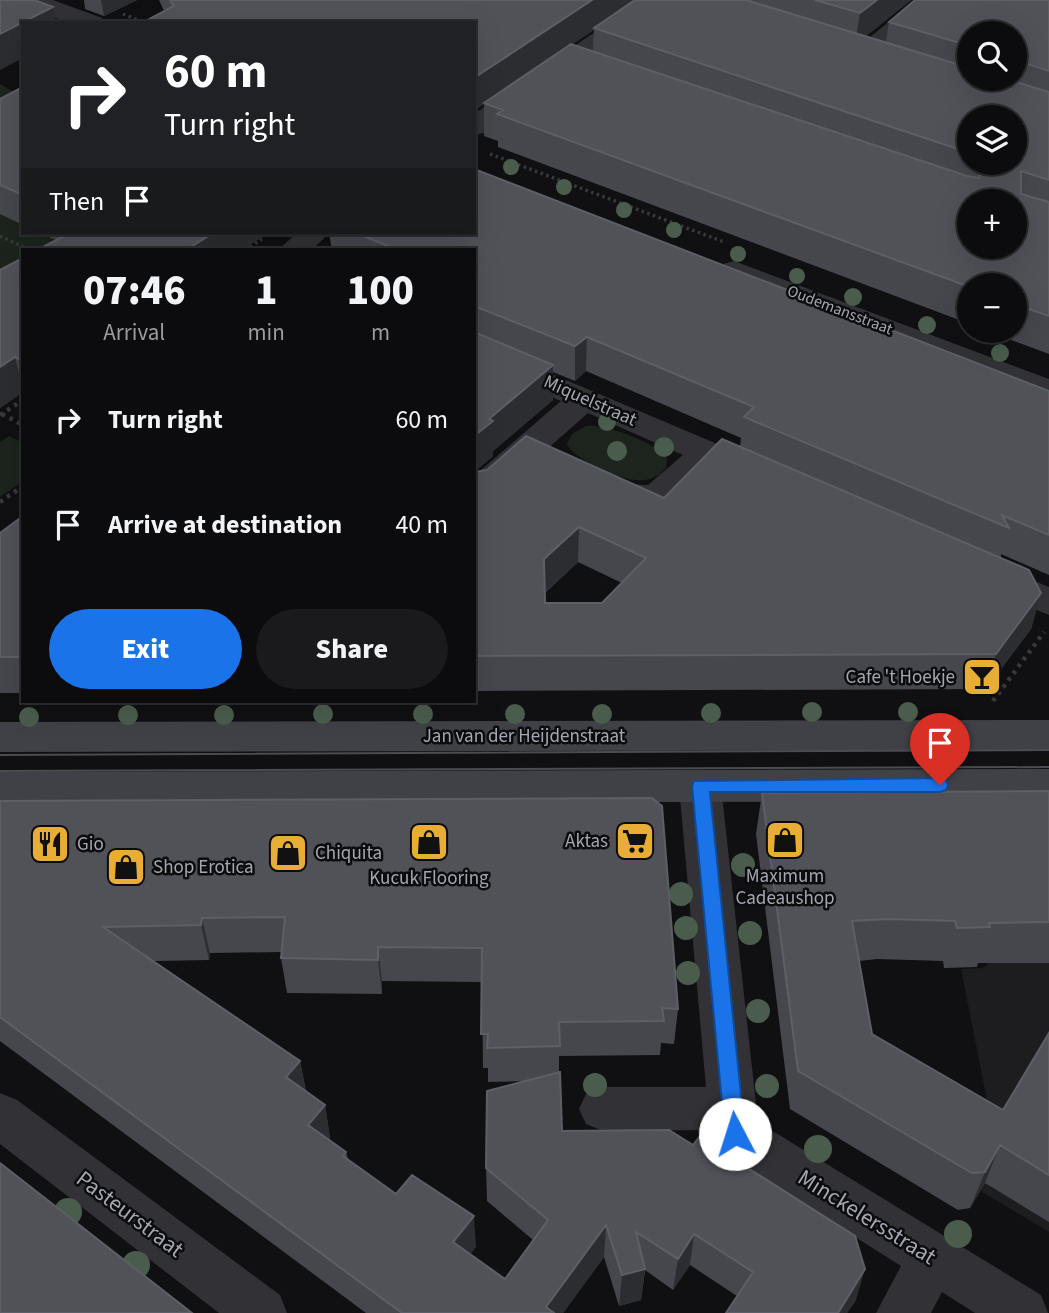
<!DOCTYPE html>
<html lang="en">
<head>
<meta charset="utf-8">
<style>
	body { margin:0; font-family:"Source Sans 3",sans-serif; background:#1a1a1c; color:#f1f3f6; height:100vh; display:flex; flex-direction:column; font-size:26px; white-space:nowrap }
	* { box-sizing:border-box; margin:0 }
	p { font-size:23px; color:#9a9b9e }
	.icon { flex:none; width:38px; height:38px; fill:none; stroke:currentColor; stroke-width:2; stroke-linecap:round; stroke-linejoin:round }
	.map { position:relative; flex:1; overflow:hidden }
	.sheet { position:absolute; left:21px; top:248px; width:455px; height:455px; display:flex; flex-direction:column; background:#0c0c0e; border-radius:0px; box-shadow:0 7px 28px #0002,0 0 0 2px #2c2c2e }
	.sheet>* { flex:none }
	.hud { position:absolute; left:21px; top:21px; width:455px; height:214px; border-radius:0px; box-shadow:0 7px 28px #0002,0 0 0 2px #2c2c2e; background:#202124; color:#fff; overflow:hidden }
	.tools { position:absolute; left:957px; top:21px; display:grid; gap:14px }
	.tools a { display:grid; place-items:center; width:70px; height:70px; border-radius:50%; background:#0c0c0e; box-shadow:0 7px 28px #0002,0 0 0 2px #2c2c2e; font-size:35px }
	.pin { position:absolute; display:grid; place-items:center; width:60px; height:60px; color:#fff; margin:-72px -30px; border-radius:50% 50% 50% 0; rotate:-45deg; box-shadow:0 0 7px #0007 }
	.pin .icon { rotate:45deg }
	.me { position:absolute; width:77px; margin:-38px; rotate:355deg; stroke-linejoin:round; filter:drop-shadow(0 0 5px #0008) }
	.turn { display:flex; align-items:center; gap:24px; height:147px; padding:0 28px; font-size:32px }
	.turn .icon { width:91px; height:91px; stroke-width:2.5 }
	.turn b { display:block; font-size:49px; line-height:60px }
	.then { display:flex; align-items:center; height:66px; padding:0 28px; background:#0003; gap:14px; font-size:26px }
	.eta { display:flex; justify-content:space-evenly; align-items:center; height:119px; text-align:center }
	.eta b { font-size:42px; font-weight:800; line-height:49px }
	.cta { display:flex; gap:14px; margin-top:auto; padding:14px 28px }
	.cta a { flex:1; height:80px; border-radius:42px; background:#1a73e8; color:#fff; font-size:28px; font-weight:800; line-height:80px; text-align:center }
	.cta a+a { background:#1a1a1c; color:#f1f3f6 }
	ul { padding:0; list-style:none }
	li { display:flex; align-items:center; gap:21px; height:105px; padding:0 28px }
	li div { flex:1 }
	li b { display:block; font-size:26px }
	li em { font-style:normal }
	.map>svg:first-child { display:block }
	.built { fill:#1d1d1f }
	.green { fill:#1d241e }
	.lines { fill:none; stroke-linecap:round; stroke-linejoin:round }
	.path-far1 { stroke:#38393d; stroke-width:3.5; stroke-dasharray:2.5 3.5; stroke-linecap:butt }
	.path { stroke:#38393d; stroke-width:4.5; stroke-dasharray:3.5 5; stroke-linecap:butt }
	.street { fill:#323236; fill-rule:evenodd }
	.secondary { fill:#404146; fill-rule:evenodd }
	.tram { stroke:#4b4c51; stroke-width:2 }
	.tree { fill:#4a5d4d }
	.wall { fill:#46474d; fill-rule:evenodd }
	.shaded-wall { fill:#2c2d31 }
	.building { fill:#505258; stroke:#5d5f66; stroke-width:2; fill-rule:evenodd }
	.route { fill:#1a73e8; stroke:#114b97; stroke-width:2 }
	.labels { text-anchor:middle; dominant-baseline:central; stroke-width:5; stroke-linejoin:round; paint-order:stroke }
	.far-street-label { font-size:16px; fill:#a2a7b2; stroke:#0c0b0d }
	.street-label { font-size:19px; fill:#a2a7b2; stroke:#0c0b0d }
	.poi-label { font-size:19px; fill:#a2a7b2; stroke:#0c0b0d; text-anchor:start }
	.near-street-label { font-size:23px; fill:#a2a7b2; stroke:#0c0b0d }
</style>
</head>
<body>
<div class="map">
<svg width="1049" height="1313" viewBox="0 0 1049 1313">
	<rect width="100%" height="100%" fill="#101012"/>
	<path class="built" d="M1049,962V1232L982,1192L976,1176L988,1105L961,969L983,968L988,963Z"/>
	<path class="green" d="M0,84L23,97V233H75L46,250H23V264L0,278Z
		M586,426C604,423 658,443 667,459L666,468C659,477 649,481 637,480C621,480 570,458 567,443L572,434Z
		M9,436L23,443V481L0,497V442Z"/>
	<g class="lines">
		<path class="path-far1" d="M123,14L145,23
			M490,154L724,242
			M0,236L30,250
			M245,250L262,239"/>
		<path class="path" d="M2,414L23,425
			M0,415L23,400
			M0,502L23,486
			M993,701L1044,632"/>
		<path class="street" d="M18,0H53L102,18L105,23H69L21,5Z
			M642,0H670L667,5L484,133L474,135V114Z
			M915,0H942L869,63L860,66L851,63L847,58L851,53Z
			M297,233H330L311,250H278Z
			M734,261L1049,379V401L723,276L719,270L723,264Z
			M474,341L767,465L772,473L767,481L755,484L711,467C681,498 662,517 617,503C605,500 596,497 590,487L595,479C614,474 628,486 648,485L683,455L588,413L486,503L474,506V476L561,401L474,363Z
			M993,564L1049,587V615L980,586L975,577L980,568Z
			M700,770L715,775L721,786L758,1122L1041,1295L1048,1313H975L942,1292L931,1313H876L901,1266L718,1150L710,1130L603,1131L586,1124L579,1109L586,1094L603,1087H706L679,786L685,775Z
			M0,1093L17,1100L280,1295L287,1313H219L0,1144Z"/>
		<path class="secondary" d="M1049,720V750L0,752V722Z
			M1049,769V801L0,804V772Z"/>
		<path class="tram" d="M0,755L1049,750
			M0,771L1049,767"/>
	</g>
	<g class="tree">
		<circle cx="511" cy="167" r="8"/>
		<circle cx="564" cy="187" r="8"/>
		<circle cx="624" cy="210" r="8"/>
		<circle cx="674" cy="230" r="8"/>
		<circle cx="738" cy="254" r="8"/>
		<circle cx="797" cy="276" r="8"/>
		<circle cx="853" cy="297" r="9"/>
		<circle cx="927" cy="325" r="9"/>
		<circle cx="1000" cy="353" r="9"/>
		<circle cx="607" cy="422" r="9"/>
		<circle cx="664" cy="447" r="10"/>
		<circle cx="617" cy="451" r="10"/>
		<circle cx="812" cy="712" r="10"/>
		<circle cx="908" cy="712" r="10"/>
		<circle cx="711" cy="713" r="10"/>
		<circle cx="323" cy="714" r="10"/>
		<circle cx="423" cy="714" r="10"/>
		<circle cx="515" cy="714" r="10"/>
		<circle cx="602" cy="714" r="10"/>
		<circle cx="128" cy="715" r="10"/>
		<circle cx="224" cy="715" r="10"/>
		<circle cx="29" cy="717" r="10"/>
		<circle cx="743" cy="865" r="12"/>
		<circle cx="681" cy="894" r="12"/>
		<circle cx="686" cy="928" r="12"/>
		<circle cx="750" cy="933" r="12"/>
		<circle cx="688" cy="973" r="12"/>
		<circle cx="758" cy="1011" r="12"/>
		<circle cx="595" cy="1085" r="12"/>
		<circle cx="767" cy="1086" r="12"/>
		<circle cx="818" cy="1149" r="14"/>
		<circle cx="68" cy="1212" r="14"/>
		<circle cx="958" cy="1234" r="14"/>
		<circle cx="136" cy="1265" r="14"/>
	</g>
	<path class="wall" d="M84,0H137L104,16L85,9Z
		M159,0H911L866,36L886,42L889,22L1049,0V354L987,331H1015V285H970V324L498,147V141L484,136V104L474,23L164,11ZM594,30L593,51L572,44ZM970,33H1015V79H970ZM970,117L1015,163H970Z
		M23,86V225L0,214V99Z
		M40,233H269L56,240Z
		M329,233H474L1049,391V575L1001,554V557L1041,593L1031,629L986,689L474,691V250H332ZM586,371L741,438L740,447L664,498L474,472L493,456V451L553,400V372L575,381ZM578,562L622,583L602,603H545V593Z
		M23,258V392L0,408V270Z
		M23,516V693H0V533Z
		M1049,791V963H978L977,967L944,968L943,961L877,959L859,961L872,1034L1003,1110L1049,1033V1222L985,1183L970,1208L958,1210L790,1109L756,834L762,793Z
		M652,798L678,1009L674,1044L661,1043L660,1055L559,1056V1072L562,1131L856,1300L847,1313H726L737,1296L690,1265L673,1290L645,1270L641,1300L619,1306L604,1257L563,1313H366L0,1041V801ZM281,952V958L287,993L382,994V981L482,982L483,1068H488V1082L526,1081L486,1168L487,1201L533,1240L505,1279L470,1254L476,1247L396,1194L348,1159L346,1152L329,1139L330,1138L325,1105L306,1091L300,1061L154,961L209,960L210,953Z"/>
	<path class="shaded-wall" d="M101,0H137L104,16Z
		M592,0H638L594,28V30L474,111V78Z
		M877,0H911L855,45L860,13Z
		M53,7L56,23H23Z
		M23,23V58L0,70V34Z
		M213,233H269L242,250H186Z
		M587,337L586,371L575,381V346Z
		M23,356V375L19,359Z
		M15,357L23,387V392L0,408V367Z
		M553,365V400L493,451V456L474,472V436L489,419Z
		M579,527L578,562L543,594L544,559Z
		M1041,593L1031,629L986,689L996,654Z
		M202,918L210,953L209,960L201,925Z
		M378,947L382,981V994L378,960Z
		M300,1061L306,1094L286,1077Z
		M325,1105L330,1138L314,1158L308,1125Z
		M1000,1145L985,1183L970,1208L985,1172Z
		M474,1216L476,1247L455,1273L453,1242Z
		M606,1225L604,1257L563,1313H546V1307Z
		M694,1234L690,1265L673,1290L678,1259Z
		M645,1269L641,1300L619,1306L622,1275Z
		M865,1269L856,1300L847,1313H838Z"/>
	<path class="building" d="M0,0H34L53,7L0,34Z
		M170,0H592L474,78V23H142L174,6Z
		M635,0H746L970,68V79H1006L1049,92V180L1021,171V194L1049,202V316L1015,304V285H970V287L497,114L503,110L484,103L571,44L967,176L979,178L980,170H994L991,163H1015V117H970V153L594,28ZM970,201H1015V247H970Z
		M815,0H877L860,13Z
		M915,0H1049V71L1015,60V33H970V46L889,22Z
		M23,87V195L0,185V99Z
		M474,169L1049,391V535L1002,515L1009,528L744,417L754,407L587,337L575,346L474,306V250H398L356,233H474Z
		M70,233H213L186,250H37Z
		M23,258V356L19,359L15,357L0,367V270Z
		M474,332L553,365L489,419L493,421L474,436Z
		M526,436L664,498L722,439L1029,570L1041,593L996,654L474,656V472L487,470ZM579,527L646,558L602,603H545L544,559Z
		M23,516V657H0V533Z
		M1049,791V922L989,923L990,927L957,928L955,921L888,919L852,921L872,1034L1003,1110L1049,1033V1175L1000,1145L985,1172L972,1173L798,1071L762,793Z
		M652,798L662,806L678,1009L662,1008L664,1021L559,1022L560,1046L487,1048L488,1034H481L482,948L378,947V960L281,958L285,917L202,918L201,925L103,927L300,1061L286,1077L325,1105L308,1125L346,1152L343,1156L396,1194L412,1175L474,1216L453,1242L505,1279L548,1220L486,1168L487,1091L560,1072L562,1131L669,1130L693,1145L699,1137L855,1236L865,1269L838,1313H726L753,1272L694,1234L678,1259L636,1232L645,1269L622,1275L606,1225L546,1307L554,1313H402L0,1017V801Z
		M0,1163L192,1313H0Z"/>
	<path class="route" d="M940,778L946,780L948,785L946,790L940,792H710L745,1134L742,1141L735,1143L728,1141L725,1134L692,786L694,781Z"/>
	<defs>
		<g id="bar-square" transform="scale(2.0125)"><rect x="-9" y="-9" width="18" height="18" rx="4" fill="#e7ad34" stroke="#0c0b0d"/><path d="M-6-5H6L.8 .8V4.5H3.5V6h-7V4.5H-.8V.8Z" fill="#111"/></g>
		<g id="shop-square" transform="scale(2.0125)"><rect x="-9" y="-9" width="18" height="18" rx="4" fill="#e7ad34" stroke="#0c0b0d"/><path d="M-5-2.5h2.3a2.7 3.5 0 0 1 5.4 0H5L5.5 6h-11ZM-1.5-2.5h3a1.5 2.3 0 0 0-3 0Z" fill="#111"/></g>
		<g id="supermarket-square" transform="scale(2.0125)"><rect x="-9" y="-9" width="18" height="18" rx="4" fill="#e7ad34" stroke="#0c0b0d"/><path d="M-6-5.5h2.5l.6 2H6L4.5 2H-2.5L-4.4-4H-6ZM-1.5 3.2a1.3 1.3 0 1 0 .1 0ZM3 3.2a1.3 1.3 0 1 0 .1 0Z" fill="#111"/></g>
		<g id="restaurant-square" transform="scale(2.0125)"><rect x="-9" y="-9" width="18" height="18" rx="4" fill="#e7ad34" stroke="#0c0b0d"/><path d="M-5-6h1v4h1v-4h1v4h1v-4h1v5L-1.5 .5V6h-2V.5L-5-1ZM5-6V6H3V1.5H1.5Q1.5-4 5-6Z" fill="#111"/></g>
	</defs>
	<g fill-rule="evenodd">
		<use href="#bar-square" x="982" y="677"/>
		<use href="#shop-square" x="785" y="840"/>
		<use href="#supermarket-square" x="635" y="841"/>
		<use href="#shop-square" x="429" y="842"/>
		<use href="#restaurant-square" x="50" y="844"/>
		<use href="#shop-square" x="288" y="853"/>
		<use href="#shop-square" x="126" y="867"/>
	</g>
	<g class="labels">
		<g class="far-street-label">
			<text transform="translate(840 310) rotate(21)">Oudemansstraat</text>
		</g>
		<g class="street-label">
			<text transform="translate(590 401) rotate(24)">Miquelstraat</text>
			<text x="524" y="736">Jan van der Heijdenstraat</text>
		</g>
		<g class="poi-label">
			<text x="955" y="677" text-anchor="end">Cafe 't Hoekje</text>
			<text x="608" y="841" text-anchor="end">Aktas</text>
			<text x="77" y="844">Gio</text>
			<text x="315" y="853">Chiquita</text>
			<text x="153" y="867">Shop Erotica</text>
			<text x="785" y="876" text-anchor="middle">Maximum<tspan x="785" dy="22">Cadeaushop</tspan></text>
			<text x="429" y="878" text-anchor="middle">Kucuk Flooring</text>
		</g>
		<g class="near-street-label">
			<text transform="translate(130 1214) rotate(37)">Pasteurstraat</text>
			<text transform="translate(867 1217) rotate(32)">Minckelersstraat</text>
		</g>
	</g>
</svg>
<div class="tools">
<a><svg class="icon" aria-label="search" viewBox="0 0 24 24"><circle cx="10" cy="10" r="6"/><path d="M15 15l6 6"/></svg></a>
<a><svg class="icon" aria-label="layers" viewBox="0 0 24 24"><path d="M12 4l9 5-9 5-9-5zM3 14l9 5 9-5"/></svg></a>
<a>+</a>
<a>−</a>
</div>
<div class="pin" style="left:940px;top:785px;background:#d93025"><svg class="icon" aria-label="arrive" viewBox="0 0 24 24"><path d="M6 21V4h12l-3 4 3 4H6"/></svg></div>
<svg class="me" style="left:735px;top:1134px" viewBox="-20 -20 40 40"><circle r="19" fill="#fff"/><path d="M0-13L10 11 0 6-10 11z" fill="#1a73e8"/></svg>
<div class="hud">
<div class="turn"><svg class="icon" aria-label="right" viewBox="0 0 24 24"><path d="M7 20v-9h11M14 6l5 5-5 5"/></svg><div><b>60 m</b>Turn right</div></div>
<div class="then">Then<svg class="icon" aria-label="arrive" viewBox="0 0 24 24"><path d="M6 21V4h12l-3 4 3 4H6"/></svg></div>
</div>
<section class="sheet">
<div class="eta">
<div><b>07:46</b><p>Arrival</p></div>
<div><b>1</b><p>min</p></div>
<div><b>100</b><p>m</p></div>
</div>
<ul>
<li><svg class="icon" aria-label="right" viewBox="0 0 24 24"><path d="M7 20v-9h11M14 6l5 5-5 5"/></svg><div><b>Turn right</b></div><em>60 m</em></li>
<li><svg class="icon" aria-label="arrive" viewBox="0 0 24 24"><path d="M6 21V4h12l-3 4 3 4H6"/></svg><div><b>Arrive at destination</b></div><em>40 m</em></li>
</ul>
<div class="cta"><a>Exit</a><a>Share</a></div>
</section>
</div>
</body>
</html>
